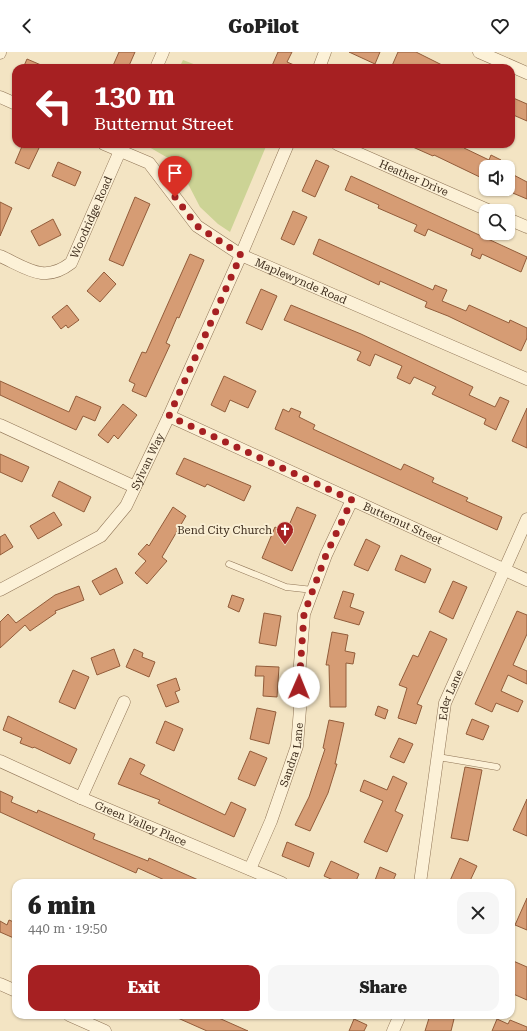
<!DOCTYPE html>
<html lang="en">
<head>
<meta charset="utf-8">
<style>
	body { margin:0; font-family:"Roboto Serif",serif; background:#f6f6f6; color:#222; height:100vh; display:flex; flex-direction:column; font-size:15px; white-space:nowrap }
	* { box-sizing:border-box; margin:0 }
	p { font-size:13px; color:#767676 }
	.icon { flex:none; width:22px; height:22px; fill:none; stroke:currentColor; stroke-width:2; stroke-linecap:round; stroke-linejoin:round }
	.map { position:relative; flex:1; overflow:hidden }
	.panel { position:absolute; left:12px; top:827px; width:503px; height:140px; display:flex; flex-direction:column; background:#fff; border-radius:12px; box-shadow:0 1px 3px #0004 }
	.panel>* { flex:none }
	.guide { position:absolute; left:12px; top:12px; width:503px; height:84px; border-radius:12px; box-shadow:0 1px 3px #0004; background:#a62022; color:#fff; overflow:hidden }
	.controls { position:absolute; left:479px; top:108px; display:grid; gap:8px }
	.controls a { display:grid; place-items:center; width:36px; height:36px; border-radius:8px; background:#fff; box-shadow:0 1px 3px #0004; font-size:20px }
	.pin { position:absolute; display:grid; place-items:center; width:34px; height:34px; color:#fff; margin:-41px -17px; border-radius:50% 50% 50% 0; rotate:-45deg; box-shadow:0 0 4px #0007 }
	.pin .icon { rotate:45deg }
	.me { position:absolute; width:44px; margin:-22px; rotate:1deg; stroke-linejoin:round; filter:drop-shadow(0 0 3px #0008) }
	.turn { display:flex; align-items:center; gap:14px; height:84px; padding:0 16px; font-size:18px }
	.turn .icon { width:52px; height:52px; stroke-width:2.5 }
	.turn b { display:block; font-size:28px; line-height:34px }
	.round { display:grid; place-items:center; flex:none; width:42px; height:42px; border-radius:12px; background:#f6f6f6 }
	.overview { display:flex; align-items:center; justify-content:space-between; height:68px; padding:0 16px }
	h1 { font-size:24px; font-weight:800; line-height:30px }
	.action { display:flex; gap:8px; margin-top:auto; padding:8px 16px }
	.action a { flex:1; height:46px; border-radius:12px; background:#a62022; color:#fff; font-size:16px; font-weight:800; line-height:46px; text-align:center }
	.action a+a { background:#f6f6f6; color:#222 }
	header { display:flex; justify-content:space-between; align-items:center; height:52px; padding:0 16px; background:#fff; font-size:18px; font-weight:800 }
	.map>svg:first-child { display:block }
	.green { fill:#ccd395 }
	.building { fill:#d69c74; stroke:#925c3a }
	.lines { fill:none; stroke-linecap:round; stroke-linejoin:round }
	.service-casing { stroke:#907557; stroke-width:7 }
	.minor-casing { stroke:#907557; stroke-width:13 }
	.service { stroke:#fcf1d7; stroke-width:6 }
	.minor { stroke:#fcf1d7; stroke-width:12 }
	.route { stroke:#a62022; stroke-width:7; stroke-dasharray:0 12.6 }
	.labels { text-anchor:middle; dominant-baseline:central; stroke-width:4; stroke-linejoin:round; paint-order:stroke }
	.street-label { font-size:11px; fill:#3e2d1d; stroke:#f9eed3 }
	.poi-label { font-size:11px; fill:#3e2d1d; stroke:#f9eed3; text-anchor:end }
</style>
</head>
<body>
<header><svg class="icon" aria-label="back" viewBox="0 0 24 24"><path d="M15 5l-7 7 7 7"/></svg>GoPilot<svg class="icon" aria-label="heart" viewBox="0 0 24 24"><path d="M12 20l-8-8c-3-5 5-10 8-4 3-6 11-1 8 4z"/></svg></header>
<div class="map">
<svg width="527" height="979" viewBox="0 0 527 979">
	<rect width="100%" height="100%" fill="#f3e4c3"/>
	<path class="green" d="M183,8L204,16H179Z
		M148,92H267L230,180L218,172L200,155L185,126L168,106L149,95Z"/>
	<path class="building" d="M119,0H135L128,16H112Z
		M278,0H292L287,10L301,16H271Z
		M349,0H380L375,12Z
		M398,0H416L448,16H391Z
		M27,7L48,16H23Z
		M511,45L527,52V69L511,62Z
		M23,92H30L39,96L29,117L15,111Z
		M406,92H466L464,96L489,108L491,103L501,108L499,113L503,115H486V128L434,103L433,104Z
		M316,108L329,114L315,145L302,139Z
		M58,110L81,120L75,134L52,124Z
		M508,120L527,130V147L508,139Z
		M351,124L527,205L521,220L482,202L480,207L471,203L473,197L428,177L425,184L414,179L417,173L378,156L379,153L345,138Z
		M135,145L150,152L123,214L109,208Z
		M0,150L12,156L0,184Z
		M293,159L307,165L294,193L281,187Z
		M53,167L61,183L39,194L31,179Z
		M319,187L433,238L435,233L447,238L442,249L466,259L469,253L509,271L510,268L527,276V286L521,299L448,264L425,255L427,250L380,229L379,233L313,202Z
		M190,202L204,208L179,266L177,265L166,291L170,293L146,345L132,339L135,332L129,329L142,300L146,301Z
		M104,220L116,232L100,250L87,239Z
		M261,237L277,244L262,278L246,271Z
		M67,253L79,268L68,276L66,273L61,277L52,265Z
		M291,253L361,282L473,335L469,343L495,355L500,345L509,349L496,378L484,372L486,367L432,342L436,335L414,325L410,332L397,326L402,314L375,302L370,314L357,308L361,300L284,268Z
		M224,324L256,339L248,356L230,348L225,360L211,353Z
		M0,329L69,360L76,344L101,355L95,369L83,364L76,378L0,343Z
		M123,352L137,363L118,387L114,383L108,391L98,383Z
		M291,356L301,360L299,365L315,373L313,377L401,418L404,412L434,426L432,430L468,446L466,449L502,465L497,478L275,377L283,357L289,360Z
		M527,356V396L512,389Z
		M0,402L29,415L22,430L0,420Z
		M184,406L251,434L244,449L207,432L205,435L176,422Z
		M59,429L91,445L84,460L52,444Z
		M173,455L186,464L162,505L167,509L147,532L135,521L146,509L138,502L147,492L149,494Z
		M297,455L316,463L292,519L262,506L275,475L286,480Z
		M54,460L62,473L38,487L30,474Z
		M5,482L13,495L0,503V485Z
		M366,487L380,494L368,519L354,513Z
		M401,503L431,517L425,531L395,518Z
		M116,516L123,531L100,543L92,529Z
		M453,529L467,535L453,567L439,560Z
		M79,534L84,548L55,559L56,561L30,579L25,573L0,596V570L8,562L16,571L55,543Z
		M343,539L354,542L350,555L364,560L359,573L334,566Z
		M232,543L244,547L239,560L228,555Z
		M517,559L527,563V582L513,613L527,619V632L508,623L501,639L523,649L518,660L496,651L492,660L475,652Z
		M264,561L281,564L276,594L259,591Z
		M430,579L447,587L417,652L422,654L416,672L398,666L407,636L399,633L413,603L418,605Z
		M332,580L348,583L345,599L355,601L353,612L346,611V655H330L329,613H326Z
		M114,597L120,614L97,623L91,606Z
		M134,597L143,601L142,605L155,610L149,625L126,615Z
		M256,614L279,615L277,645L263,644L264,624H255Z
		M73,618L89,625L75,657L59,650Z
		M176,626L180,638L175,640L179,650L166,655L157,633Z
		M378,654L388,658L385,667L375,663Z
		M257,656L276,660L269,692L250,687Z
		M8,664L77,697L70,712L34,695L33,696L20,691L22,686L3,678Z
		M472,667L489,674L483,688L466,682Z
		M329,668L344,671L335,712H337L328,741L310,779L295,773L309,745L325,697L323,696Z
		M165,669L183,677L174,699L156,691Z
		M399,686L413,692L404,711L390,705Z
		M250,699L267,706L255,734L238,727Z
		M130,706L145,713L140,722L225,763L231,750L246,757L234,785L158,751L160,748L118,732Z
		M465,715L482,718L468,789L451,786Z
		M393,724L407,731L395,759L403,763L387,800L364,790L383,749L360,739L364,728L387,738Z
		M0,739L13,745L11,750L37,761L38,758L95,782L93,787L148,809L149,806L205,831H171L138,816L136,821L68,791L0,760Z
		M527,747V784L513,778Z
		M287,790L314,801L309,815L282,804Z
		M460,806L477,814L469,831H449Z
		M331,809L359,822L355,831H340L324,824Z
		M380,815L396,822L392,831H374Z
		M527,846V878L515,873Z
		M9,868L16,871V887L0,880V869L7,873Z
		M511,908L527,915V948L511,941Z
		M171,963H212L248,979H207Z
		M430,963H440L454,967L451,979H425Z
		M354,967L367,973L364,979H349Z
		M497,967L508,972L510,968L527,975V979H492Z"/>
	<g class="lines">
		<g class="service-casing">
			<path id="service" d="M229,512L286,535L313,538
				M438,705L497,715"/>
		</g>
		<g class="minor-casing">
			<g id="minor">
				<path d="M479,0L527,21"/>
				<path d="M0,1V0"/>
				<path d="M156,16L163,0"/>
				<path d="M319,16L325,0"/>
				<path d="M0,45L16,52"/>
				<path id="s1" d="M104,92L149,111L197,174L241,203L527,327"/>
				<path id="s2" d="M337,92L490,159"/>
				<path d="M508,167L527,175"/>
				<path id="s3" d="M0,204C27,216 44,232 71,211L123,92"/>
				<path id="s4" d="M169,364L527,528"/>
				<path d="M0,373L135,435"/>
				<path id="s5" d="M0,538L101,484L126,454L169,364L241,203L288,92"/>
				<path id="s6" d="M0,709L81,746L282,831"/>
				<path d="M81,746L124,650"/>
				<path id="s7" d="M250,817L271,769L297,694L300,657L299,624L304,562L326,503L352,448"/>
				<path id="s8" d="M420,831L445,651L527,467"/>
				<path d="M0,932L16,939"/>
				<path d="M69,963L105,979"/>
				<path d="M393,979L400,963"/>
			</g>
		</g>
		<use href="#service" class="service"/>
		<use href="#minor" class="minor"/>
	</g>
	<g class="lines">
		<path class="route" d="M175,145L197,174L241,203L169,364L352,448L326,503L304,562L299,635"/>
	</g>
	<defs>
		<g id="church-pin" transform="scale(0.9)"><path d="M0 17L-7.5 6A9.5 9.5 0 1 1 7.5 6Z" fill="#a62022" stroke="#f9eed3"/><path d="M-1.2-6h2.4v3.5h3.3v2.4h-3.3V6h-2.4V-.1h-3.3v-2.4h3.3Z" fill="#fff"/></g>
	</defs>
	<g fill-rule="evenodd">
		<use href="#church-pin" x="285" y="478"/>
	</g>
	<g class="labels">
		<g class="street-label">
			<text stroke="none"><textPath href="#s2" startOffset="84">Heather Drive</textPath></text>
			<text stroke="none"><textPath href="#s3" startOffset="127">Woodridge Road</textPath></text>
			<text stroke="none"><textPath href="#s1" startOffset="246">Maplewynde Road</textPath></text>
			<text stroke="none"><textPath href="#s5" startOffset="203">Sylvan Way</textPath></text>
			<text stroke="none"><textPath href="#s4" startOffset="257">Butternut Street</textPath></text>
			<text stroke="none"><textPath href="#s8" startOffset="191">Eder Lane</textPath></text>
			<text stroke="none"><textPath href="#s7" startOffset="122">Sandra Lane</textPath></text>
			<text stroke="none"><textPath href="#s6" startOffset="154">Green Valley Place</textPath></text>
		</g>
		<g class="poi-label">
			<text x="272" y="478">Bend City Church</text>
		</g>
	</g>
</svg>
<div class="controls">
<a><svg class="icon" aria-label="sound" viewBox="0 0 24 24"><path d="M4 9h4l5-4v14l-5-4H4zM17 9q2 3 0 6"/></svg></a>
<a><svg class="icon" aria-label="search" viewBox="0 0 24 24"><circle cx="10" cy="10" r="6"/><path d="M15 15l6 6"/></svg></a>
</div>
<div class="pin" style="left:175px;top:145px;background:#d93025"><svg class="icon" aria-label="arrive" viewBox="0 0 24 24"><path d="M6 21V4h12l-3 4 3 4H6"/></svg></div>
<svg class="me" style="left:299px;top:635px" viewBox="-20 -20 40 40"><circle r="19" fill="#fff"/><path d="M0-13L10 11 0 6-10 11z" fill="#a62022"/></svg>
<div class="guide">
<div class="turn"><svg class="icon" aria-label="left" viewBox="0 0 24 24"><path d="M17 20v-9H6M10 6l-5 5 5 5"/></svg><div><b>130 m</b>Butternut Street</div></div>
</div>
<section class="panel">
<div class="overview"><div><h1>6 min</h1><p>440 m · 19:50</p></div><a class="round"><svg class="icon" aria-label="close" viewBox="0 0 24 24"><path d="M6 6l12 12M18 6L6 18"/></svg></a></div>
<div class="action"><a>Exit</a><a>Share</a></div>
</section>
</div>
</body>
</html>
